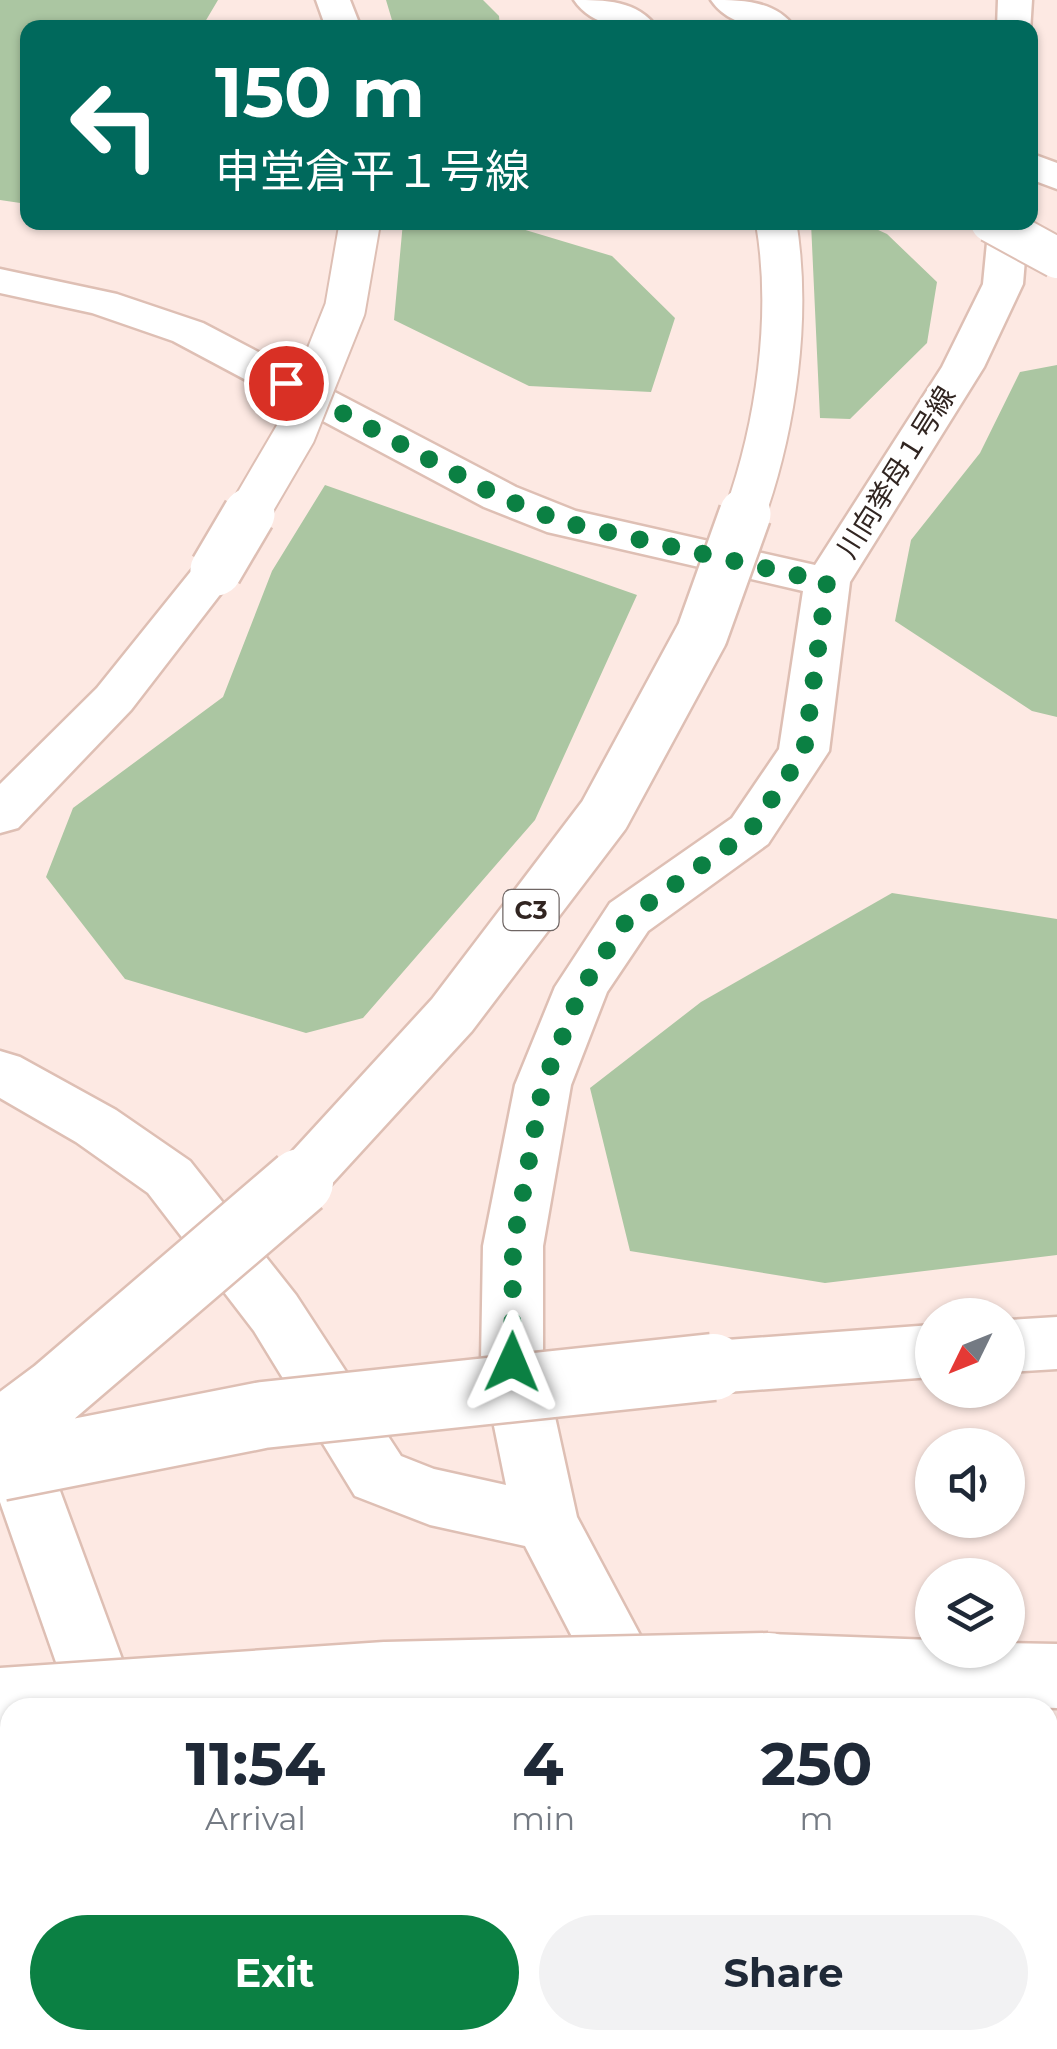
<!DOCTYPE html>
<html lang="en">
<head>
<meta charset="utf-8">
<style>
	body { margin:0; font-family:Montserrat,"Noto Sans JP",sans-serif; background:#f2f2f3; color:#1f2937; height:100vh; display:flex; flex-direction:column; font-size:38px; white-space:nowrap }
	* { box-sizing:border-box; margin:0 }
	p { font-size:32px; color:#747a83 }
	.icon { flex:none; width:55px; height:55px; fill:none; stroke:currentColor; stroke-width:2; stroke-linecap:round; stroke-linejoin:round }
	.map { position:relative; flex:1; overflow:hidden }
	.panel { position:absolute; left:0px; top:1698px; width:1058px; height:352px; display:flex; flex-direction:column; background:#fff; border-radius:30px 30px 0 0; box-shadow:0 2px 8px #0004 }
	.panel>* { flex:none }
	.banner { position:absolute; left:20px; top:20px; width:1018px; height:210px; border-radius:20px; box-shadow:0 2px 8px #0004; background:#00695c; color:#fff; overflow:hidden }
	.needle { width:65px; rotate:227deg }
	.controls { position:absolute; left:915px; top:1298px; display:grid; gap:20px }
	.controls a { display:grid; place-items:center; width:110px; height:110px; border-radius:50%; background:#fff; box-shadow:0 2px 8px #0004; font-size:50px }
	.pin { position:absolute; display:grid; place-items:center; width:85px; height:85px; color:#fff; margin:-42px; border:5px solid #fff; border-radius:50%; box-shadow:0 2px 10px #0007 }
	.me { position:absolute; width:110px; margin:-55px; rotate:1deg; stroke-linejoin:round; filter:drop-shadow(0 0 8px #0008) }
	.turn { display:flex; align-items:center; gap:35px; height:210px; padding:0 30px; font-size:45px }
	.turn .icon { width:130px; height:130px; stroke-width:2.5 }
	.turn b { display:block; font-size:70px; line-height:85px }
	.eta { display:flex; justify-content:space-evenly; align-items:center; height:170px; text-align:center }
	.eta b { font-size:60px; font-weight:700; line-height:70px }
	.cta { display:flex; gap:20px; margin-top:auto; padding:20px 30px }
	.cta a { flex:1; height:115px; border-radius:60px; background:#0b8043; color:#fff; font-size:40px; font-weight:700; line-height:115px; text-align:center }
	.cta a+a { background:#f2f2f3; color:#1f2937 }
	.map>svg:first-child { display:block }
	.forest { fill:#abc6a2 }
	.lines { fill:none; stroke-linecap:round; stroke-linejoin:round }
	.minor-casing { stroke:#debfb4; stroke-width:5 }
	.highway-casing { stroke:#debfb4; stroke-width:5 }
	.minor { fill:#fff; fill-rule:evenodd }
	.highway { fill:#fff; fill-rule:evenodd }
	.highway-bridge-far2-casing { stroke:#debfb4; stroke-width:44; stroke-linecap:butt }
	.highway-bridge-far1-casing { stroke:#debfb4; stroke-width:56; stroke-linecap:butt }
	.highway-bridge-casing { stroke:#debfb4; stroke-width:71; stroke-linecap:butt }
	.highway-bridge-far2 { stroke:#fff; stroke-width:40 }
	.highway-bridge-far1 { stroke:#fff; stroke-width:51 }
	.highway-bridge { stroke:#fff; stroke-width:66 }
	.route { stroke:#0b8043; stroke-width:18; stroke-dasharray:0 32.4 }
	.labels { text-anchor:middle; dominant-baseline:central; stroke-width:8; stroke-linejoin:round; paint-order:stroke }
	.shield { fill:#fff; stroke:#6f6664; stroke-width:2.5 }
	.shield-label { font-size:25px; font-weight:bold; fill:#312521 }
	.street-label { font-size:28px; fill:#312521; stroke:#fff }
</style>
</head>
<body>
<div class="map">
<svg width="1057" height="2049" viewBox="0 0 1057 2049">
	<rect width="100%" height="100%" fill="#fde9e3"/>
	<path class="forest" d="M0,0H218L202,27L28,28L27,204L0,200Z
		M386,0H483L499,16L500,27H394Z
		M403,222L502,223L612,256L675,318L651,392L529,386L394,320Z
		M811,223H863L887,234L937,282L927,343L850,419L820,418Z
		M1057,365V717L1032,711L895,621L911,540L980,453L1020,372Z
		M325,485L637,595L535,820L363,1018L306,1033L125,979L46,877L73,808L223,697L272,571Z
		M892,893L1057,919V1255L825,1283L630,1251L590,1088L701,1002Z
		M10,1938V2040H177L182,2045L179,2049H0V1942Z"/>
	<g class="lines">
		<g class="minor-casing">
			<path id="minor" d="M998,0H1032L1030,32V28H997Z
				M989,222H1028L1023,284L984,367L850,582L829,751L768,844L648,931L607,992L571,1085L543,1246V1362L577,1517L679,1708H609L525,1546L430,1525L355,1496L254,1331L148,1193L76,1142L0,1098V1051L20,1057L116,1110L190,1161L296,1295L401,1456L434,1469L506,1485L481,1362L483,1246L515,1085L555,987L610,903L732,818L779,749L803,591L547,532L484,507L173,341L92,313L0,293V269L117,294L203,323L516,487L576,511L815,565L942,367L983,284Z
				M4,1396L26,1404L35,1423L140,1708H72L0,1502V1397Z
				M10,1800V1871L0,1875V1804Z
				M376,2040H456L460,2049H380Z
				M745,2040H825L821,2049H741Z
				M922,2040H1006L1010,2049H926Z"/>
		</g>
		<g class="highway-casing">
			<path id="highway" d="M316,0H350L361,28H326Z
				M574,0C604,0 638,0 657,28C627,28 593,28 574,0Z
				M711,0C741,0 776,0 795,28C765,28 730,28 711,0Z
				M1030,153L1057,163V189L1030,179Z
				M216,556L232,560L239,570L131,710L18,828L0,833V784L97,688L200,560Z
				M1057,1317V1369L1008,1372V1320Z
				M932,1325V1377L713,1393L691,1386L682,1367L691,1348L713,1341Z
				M769,1634L932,1640V1650H1008V1643L1057,1644V1708L769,1698L745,1688L735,1666L745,1644Z"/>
		</g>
		<use href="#minor" class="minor"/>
		<use href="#highway" class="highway"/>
		<g class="highway-bridge-far2-casing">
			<path id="highway-bridge-far2" d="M991,222L1057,258
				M247,516L295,434L345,309L360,222
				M744,516C776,427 792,316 776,222"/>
		</g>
		<g class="highway-bridge-far1-casing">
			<path id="highway-bridge-far1" d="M216,570L249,514
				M297,1184L452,1015L604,815L702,634L745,514"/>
		</g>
		<g class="highway-bridge-casing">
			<path id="highway-bridge" d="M0,1433L55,1392L300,1182
				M0,1467L263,1415L713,1367
				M0,1701L386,1675L769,1666"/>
		</g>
		<use href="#highway-bridge-far2" class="highway-bridge-far2"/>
		<use href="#highway-bridge-far1" class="highway-bridge-far1"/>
		<use href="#highway-bridge" class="highway-bridge"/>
	</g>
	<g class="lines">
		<path class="route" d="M286,383L500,497L563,522L827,582L804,752L750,831L629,917L582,988L543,1085L513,1246L512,1362"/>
	</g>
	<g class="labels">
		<rect class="shield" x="503.5" y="890" width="55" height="40" rx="8"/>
		<g class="shield-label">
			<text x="531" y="910">C3</text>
		</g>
		<g class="street-label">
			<text transform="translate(896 472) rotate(-58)">川向挙母１号線</text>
		</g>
	</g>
</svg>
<div class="controls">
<a><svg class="needle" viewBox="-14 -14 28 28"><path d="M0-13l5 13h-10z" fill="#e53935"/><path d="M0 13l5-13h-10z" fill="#747a83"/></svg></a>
<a><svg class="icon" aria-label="sound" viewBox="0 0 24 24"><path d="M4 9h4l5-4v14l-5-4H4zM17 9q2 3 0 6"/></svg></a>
<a><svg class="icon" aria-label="layers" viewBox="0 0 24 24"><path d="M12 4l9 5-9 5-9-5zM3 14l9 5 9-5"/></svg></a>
</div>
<div class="pin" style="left:286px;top:383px;background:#d93025"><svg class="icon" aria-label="arrive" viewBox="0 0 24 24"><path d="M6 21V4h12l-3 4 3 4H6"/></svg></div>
<svg class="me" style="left:512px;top:1362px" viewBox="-20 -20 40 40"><path d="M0-17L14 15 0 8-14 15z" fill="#0b8043" stroke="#fff" stroke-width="4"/></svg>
<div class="banner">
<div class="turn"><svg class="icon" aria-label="left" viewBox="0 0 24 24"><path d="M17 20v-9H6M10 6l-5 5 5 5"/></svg><div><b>150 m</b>申堂倉平１号線</div></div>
</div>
<section class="panel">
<div class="eta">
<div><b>11:54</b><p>Arrival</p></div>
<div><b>4</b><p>min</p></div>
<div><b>250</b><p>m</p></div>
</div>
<div class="cta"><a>Exit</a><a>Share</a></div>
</section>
</div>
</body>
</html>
